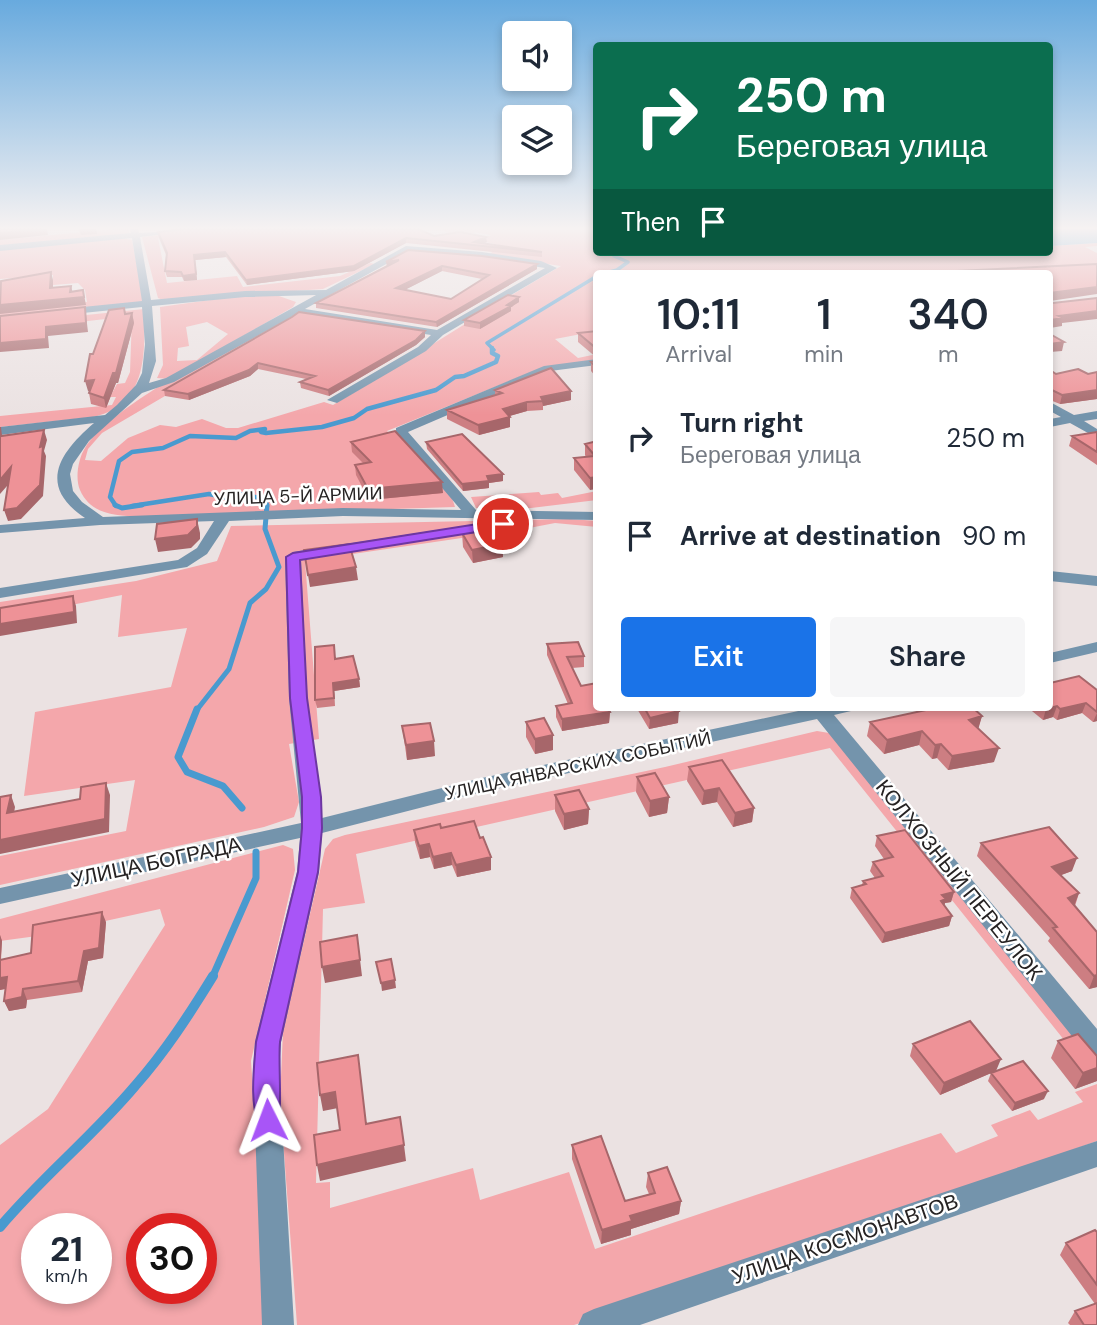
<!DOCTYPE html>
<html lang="en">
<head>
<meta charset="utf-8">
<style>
	body { margin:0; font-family:"DM Sans",sans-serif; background:#f6f6f7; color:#1f2937; height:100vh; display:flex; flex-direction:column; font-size:26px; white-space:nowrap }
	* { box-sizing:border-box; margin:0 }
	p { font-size:23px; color:#747a83 }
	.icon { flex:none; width:38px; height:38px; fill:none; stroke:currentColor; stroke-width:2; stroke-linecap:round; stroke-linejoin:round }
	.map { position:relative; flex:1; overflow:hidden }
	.sheet { position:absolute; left:593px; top:270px; width:460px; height:441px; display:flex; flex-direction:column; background:#fff; border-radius:7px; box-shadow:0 4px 10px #0003 }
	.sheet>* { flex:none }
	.hud { position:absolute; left:593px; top:42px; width:460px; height:214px; border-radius:7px; box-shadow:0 4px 10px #0003; background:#0b6e4f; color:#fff; overflow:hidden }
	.fabs { position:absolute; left:502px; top:21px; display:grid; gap:14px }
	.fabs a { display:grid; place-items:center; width:70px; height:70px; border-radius:7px; background:#fff; box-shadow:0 4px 10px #0003; font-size:35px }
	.speed { position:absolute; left:21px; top:1213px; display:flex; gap:14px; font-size:35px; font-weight:700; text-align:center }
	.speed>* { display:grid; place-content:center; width:91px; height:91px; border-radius:50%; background:#fff; box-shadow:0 4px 10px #0003; line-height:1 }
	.speed small { font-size:18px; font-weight:400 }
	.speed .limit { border:10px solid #d22; background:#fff; color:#111 }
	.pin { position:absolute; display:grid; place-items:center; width:60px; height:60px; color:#fff; margin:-30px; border:4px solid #fff; border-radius:50%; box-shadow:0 2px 7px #0007 }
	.me { position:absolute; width:77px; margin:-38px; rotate:357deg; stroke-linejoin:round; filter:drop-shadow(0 0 5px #0008) }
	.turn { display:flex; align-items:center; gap:24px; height:147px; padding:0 28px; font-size:32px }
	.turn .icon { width:91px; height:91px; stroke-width:2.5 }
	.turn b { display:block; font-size:49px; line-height:60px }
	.then { display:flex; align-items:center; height:66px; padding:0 28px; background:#0003; gap:14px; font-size:26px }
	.eta { display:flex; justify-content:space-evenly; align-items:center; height:119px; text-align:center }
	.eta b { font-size:42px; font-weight:600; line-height:49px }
	.button { display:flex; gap:14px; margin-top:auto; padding:14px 28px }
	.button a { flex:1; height:80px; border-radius:7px; background:#1a73e8; color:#fff; font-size:28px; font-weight:600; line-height:80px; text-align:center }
	.button a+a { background:#f6f6f7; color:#1f2937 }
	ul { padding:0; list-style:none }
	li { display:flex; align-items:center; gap:21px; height:98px; padding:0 28px }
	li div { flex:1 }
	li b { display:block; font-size:26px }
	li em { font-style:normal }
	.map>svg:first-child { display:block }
	.green { fill:#f4a7ab; fill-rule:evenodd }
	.water { fill:#499acf }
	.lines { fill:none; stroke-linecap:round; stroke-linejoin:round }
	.stream-far4 { stroke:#499acf; stroke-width:3.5 }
	.stream-far3 { stroke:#499acf; stroke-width:4.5 }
	.stream-far2 { stroke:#499acf; stroke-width:5 }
	.stream-far1 { stroke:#499acf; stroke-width:7 }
	.stream { stroke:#499acf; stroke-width:10 }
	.minor { fill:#7494ac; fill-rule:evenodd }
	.wall { fill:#cd7e82; fill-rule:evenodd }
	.shaded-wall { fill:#a7666a }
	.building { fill:#ee9297; stroke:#a7666a; stroke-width:2; fill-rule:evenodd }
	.route { fill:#a855f7; stroke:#6d37a1; stroke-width:2 }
	.labels { text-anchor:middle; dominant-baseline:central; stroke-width:5; stroke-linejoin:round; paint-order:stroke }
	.street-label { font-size:18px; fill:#262323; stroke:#fff }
	.near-street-label { font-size:21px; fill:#262323; stroke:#fff }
</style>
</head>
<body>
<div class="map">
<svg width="1097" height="1325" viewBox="0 0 1097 1325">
	<rect width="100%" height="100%" fill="#ebe2e2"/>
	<path class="green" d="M114,229H128L129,234L0,246V240Z
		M218,229H240L158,238L167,283L237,276L243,287L340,276L370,263L375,264L323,289L163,300L158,298L142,237Z
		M441,229L597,230V252H1050V246L1097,243V246L1085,247L1097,253V264L935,273H597V331L555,339L578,358L597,354V359L534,371L387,431C409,453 447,475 455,507L139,517C115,515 91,515 80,490C75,479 78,459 85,448C115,401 240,342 292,313L303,315L102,433L88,449L85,460L101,461L128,438L160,425L176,427L202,419L226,428H238L324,402L333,405C410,360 484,310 561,266L489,255L499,245L481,241L491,235L475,232L458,238Z
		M121,238L132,240L144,303L0,319V311L87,302L85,290L78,283L53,285V275L0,279V249Z
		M246,295L279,296L296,302L293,307L169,379L157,378L163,365L160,307ZM207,322L228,334L197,360L177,361L178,348L189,346L186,327Z
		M144,309C145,353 148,405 93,417L0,427V416L112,405L116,397H110L117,384L125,383L130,372L132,316L0,331V324Z
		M597,491V500L531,508H476L471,497L539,492L541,495L558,493L562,498Z
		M570,519L597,521V527L555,523L524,529L520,525L488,531L489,534L305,561L319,739L289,744L299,802L294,817L264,827L0,885V856L126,831L135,780L24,796L35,712L171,687L187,628L118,637L122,595L0,619V602L136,581L217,561L231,526Z
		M817,731L829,733L1097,1055V1081L830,748L356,854L365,903L323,909L316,1183L330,1182V1208L473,1168L480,1200L569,1172L595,1249L941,1133L956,1153L998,1136L991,1125L1030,1110L1038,1120L1083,1102L1075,1092L1097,1084V1141L688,1289L574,1325H297L280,1100L283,1031L325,849L333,839L345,835L665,767Z
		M283,845L293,849L295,870L251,1061L269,1325H0V1145L48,1109L165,925L160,909L37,936L0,941V919ZM37,1228H96V1288H37ZM142,1228H201V1288H142Z"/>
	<path class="water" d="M1050,229H1097V243L1050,246Z"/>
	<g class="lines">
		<path class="stream-far4" d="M606,273L617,270L628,262L614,256L624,252
			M494,350L487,343L597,276"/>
		<path class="stream-far3" d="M116,506L110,497L119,461L132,452L163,448L190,436L236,438L250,431L265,429L261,432L266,433L322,427L354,418L367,409L436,390L455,377L464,376L496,362L498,356L492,353V348
			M132,506L209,494L228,498L240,494L265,499L267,506"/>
		<path class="stream-far2" d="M115,505L122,508L142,505
			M196,711L229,669L250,603L266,589L279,567L265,529L267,505"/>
		<path class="stream-far1" d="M197,709L178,757L187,772L223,786L242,808
			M212,978L256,878V852"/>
		<path class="stream" d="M0,1227C42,1177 93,1136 135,1086C165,1052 189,1015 213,976"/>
		<path class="minor" d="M130,229H138L139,233L208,229L140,237L151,300L245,291L326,290L406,246L482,252L541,261L557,268L443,335L426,351L337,403L327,400L418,347L431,335L297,314L174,382L142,393L89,441L73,464L70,474L73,491L82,502L103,517L343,508L461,510L396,434V428L544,366L597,359V365L550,371L408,432L476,510L597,512V520L343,516L229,521L207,554L187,567L0,598V588L178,560L197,548L214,521L100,525L0,533V525L85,518C37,486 59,453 94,423L0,435V427L105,415L117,405L136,385L142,373L145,344L142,307L63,315L58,312L63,309L142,301L132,238L0,251V245L131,233ZM408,252L482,258L545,268L437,330L305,309ZM316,295L166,378L149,383L156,361L152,306L245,297Z
			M1050,402L1074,415L1097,411V419L1084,421L1097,429V438L1070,423L1050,427V419L1061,417L1050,411Z
			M503,520L510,524L508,527L301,560L307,698L322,818L482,778L817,707H853L851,711L834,715L1097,1029V1059L1088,1056L817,719L482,792L322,833L319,872L281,1042L279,1070L294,1325H262L253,1070L255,1042L297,872L300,838L0,904V888L301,823L289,698L285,557L293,552Z
			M1050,571L1097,576V586L1050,581Z
			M1097,642V652L1050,663V653Z
			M1097,1141V1167L640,1325H578L583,1314L594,1309Z"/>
	</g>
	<path class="wall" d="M158,232L434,236L487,242L484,243L542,252V257L406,243L354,271L247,285L226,257L195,260L197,280L184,281L182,277H167L165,271L166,255L159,238Z
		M537,264V269L437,327L316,308V303L386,266ZM442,271L482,279L451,299L404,290Z
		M519,297V302L511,307V311L480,329L464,326V320Z
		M132,313L134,323L118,383H116L106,408L91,404L89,393L90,390L88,391L93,354L126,314Z
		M292,317L425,331V337L416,345L329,396L301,388L300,382L306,379L258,369L250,376L189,400L165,396L164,390Z
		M597,331V358L578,342V333Z
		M597,361V378L591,371V362Z
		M1050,370L1056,374H1088L1097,372V399L1060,404L1050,400Z
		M495,390L571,400L543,406V410L527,411L509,416L510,427L479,435L447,419V410L495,395Z
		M1097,432V465L1069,446L1072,436Z
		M597,441L590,490L574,470V458L586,457L585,455V444Z
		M351,442L443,493L369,500L356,475L355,465L363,463L352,452Z
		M426,442L503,481L489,483V488L463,491L427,449Z
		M493,519L528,527V540L502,545L503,557L473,563L463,547L462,533L494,532Z
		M547,644L584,656V667L572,668L581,686L610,712L609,723L562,731L556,717V706L568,704L547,655Z
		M335,659L359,679L360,687L334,691L335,706L317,708L315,700Z
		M1097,690V721L1093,722L1082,713L1057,720L1053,717L1043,720L1027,707H1050Z
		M636,707H677L678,723L649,729Z
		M982,716L978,728L994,762L948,770L937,758L932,759L919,745L884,754L867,736L870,722Z
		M526,722L553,735V750L535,754L526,737Z
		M402,726L435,756L407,760Z
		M689,767L754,808L752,822L733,827L717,802L702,805L687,781Z
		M637,777L669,797L667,813L649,817L636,792Z
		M555,795L589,809L588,824L564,830L555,811Z
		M441,828L491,870L457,877L452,865L434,869L430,857L420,859L415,842L414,830Z
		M877,836L954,892L951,902L945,903L944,906L952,916L949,926L882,943L850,898L852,888L862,885L863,881L875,878L870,871L873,862L884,859L875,846Z
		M981,843L1072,871L1061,875L1079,893L1075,906L1097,932V987L1089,989L1048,941L1050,938L977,856Z
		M106,922L103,958L88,961L82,992L27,1000L26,1008L9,1011L4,1001L6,989L0,990V935L2,941L1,960L31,953Z
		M1058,1041L1097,1056V1081L1075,1089L1051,1058Z
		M913,1044L996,1071L1044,1099L1012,1111L988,1081L991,1073L940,1095L910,1056Z
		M572,1145L625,1201L649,1194L646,1187L648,1173L681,1201L679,1214L631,1229V1235L601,1244L572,1159Z
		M1097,1232V1325H1070L1068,1323L1075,1311L1095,1304L1060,1255L1066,1243Z"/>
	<path class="shaded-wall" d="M41,229H47L48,235L0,240V233Z
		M79,229H96L97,234L81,235Z
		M486,237L487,242L479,245L474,242Z
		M406,238V243L354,271L247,285L246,280Z
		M225,252L226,257L195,260L197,280L184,281L183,276L194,255Z
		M399,260L387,267L386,262Z
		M537,264V269L437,327L436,322Z
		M442,266V271L397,294L396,288Z
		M51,272L53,280V296L50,288Z
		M71,286L73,294L83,290L86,305L0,314V305L70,292Z
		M1097,287V294L1050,301V293Z
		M519,297V302L511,307V311L480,329V323Z
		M85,307L88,332L48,336L49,348L0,352V343L46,327Z
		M1097,311V319L1062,323V326L1050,328V320L1059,316Z
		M132,313L134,323L118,383H116L106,408L104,398Z
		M425,331V337L416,345L329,396L328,390Z
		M1064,342L1062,351L1050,352V344Z
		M258,363V369L250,376L189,400L188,394Z
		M94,380L97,390L88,391L85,381Z
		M1097,390V399L1060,404L1062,395Z
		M571,391V400L543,406L541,397Z
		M527,402V411L503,418V409Z
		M510,417V427L479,435L478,425Z
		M44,430L47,440L44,451L46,456L43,496L21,519L8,521L4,510L40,447Z
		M11,467L14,478L0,494V480Z
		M503,474V481L489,483V488L463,491L462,484L487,476Z
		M597,477V489L590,490V478Z
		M442,482L443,493L369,500L368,489Z
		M197,519L200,533V539L191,548L158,552L155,539Z
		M528,527V540L503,545L502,532Z
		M502,544L503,557L473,563L472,550Z
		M356,567L358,580L310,587L308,575Z
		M73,596L76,606L77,623L0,636V624Z
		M359,679L360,687L334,691L335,706L333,683Z
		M1086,703L1082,713L1057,720L1060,709Z
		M1057,706L1053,717L1043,720L1046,709Z
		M679,711L678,723L649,729L650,718Z
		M610,712L609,723L562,731V719Z
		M1097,713V721L1093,722Z
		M982,716L978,730L969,720Z
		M922,731L919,745L884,754L887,740Z
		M553,735V750L535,754V739Z
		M434,741L435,756L407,760L406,745Z
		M941,744L937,758L932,759L935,745Z
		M999,748L994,762L948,770L952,756Z
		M106,783L110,795L109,832L0,854V840L105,819Z
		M719,788L717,802L702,805L704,791Z
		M11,795L15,807L12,825L7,813Z
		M669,797L667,813L649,817L650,801Z
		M754,808L752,822L733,827L735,813Z
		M589,809L588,824L564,830V814Z
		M429,844L430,857L420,859L419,846Z
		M451,853L452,865L434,869L433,857Z
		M491,857V870L457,877L456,865Z
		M1077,858L1072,871L1048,880L1052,867Z
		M954,892L951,902L945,903L943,909L938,911L942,895Z
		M1079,893L1074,906L1068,898Z
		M102,912L106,922L103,958L88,961L82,992L78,981L84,951Z
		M952,916L949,926L882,943L885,933Z
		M0,935L2,941L0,969Z
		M357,935L362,976L325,983L322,967Z
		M1097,975V987L1089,989L1094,976Z
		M7,977L12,987L0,990V978Z
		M395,980L396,988L382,991L381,983Z
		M23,989L27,1000L26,1008L9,1011L4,1001Z
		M1001,1059L996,1071L940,1095L944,1083Z
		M1097,1068V1081L1075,1089L1083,1073Z
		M1048,1091L1044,1099L1012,1111L1015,1103Z
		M335,1092L338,1108L323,1111L320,1095Z
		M404,1145L406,1161L320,1181L317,1165Z
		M681,1201L679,1214L631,1229V1235L601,1244L602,1230L630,1216Z"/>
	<path class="building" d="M0,229H41L0,233Z
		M184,229H418L434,236L460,232L486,237L474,242L542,252L406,238L354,266L246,280L225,252L194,255L196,274L183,276L181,272L165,271L167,253L158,232Z
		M408,250L482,256L537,264L436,322L316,303L399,260L386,262ZM442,266L489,275L451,299L396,288Z
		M1097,264V287L1050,293V295V273H914Z
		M51,272L50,288L71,286L70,292L83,290L84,297L0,305L1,281Z
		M508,295L519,297L507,305L511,306L480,323L464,320Z
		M1097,298V311L1059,316L1064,318L1050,320V301L1053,303Z
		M85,307L86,323L46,327V339L0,343V316Z
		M124,308L125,314L132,313L116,373H113L104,398L89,393L94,380L85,381L90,354H93L109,310Z
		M299,312L425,331L416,340L328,390L300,382L315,376L258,363L249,370L188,394L164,390L292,317Z
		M597,331V349L578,333Z
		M1050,334L1064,342L1050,344Z
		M597,361V368L591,362Z
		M551,368L571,391L541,397L543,401L527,402L503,409L510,417L478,425L447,410L502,393L495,390Z
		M1078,369L1088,374L1097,372V390L1062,395L1052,390L1050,393V370L1056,374Z
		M0,427L1,436L44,430L40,447L43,446L40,485L17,508L4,510L11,467L0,480Z
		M395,431L442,482L368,489L355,465L371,462L351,442Z
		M1097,432V452L1072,436Z
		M462,434L503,474L487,476L489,481L462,484L426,442Z
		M597,441V477L590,478L574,458L595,456L585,444Z
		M517,513L528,527L502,532L493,519Z
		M197,519V526L188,535L155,539L157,524Z
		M491,528L502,544L472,550L462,533Z
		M349,544L356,567L308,575L304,550Z
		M73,596L74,612L0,624V608Z
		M578,642L584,656L567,657L581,686L597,683V707H607L610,712L562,719L556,706L572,703L547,644Z
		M334,645L335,659L353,656L359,679L333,683L334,698L315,700V647Z
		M1079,676L1097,690V712L1086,703L1060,709L1057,706L1046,709L1043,707H1050V683Z
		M644,707H677L679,711L650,718Z
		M940,707H972L982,716L969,720L999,748L952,756L941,744L935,745L922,731L887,740L870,722Z
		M544,718L553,735L535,739L526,722Z
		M430,723L434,741L406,745L402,726Z
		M722,760L754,808L735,813L719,788L704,791L689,767Z
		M655,773L669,797L650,801L637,777Z
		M106,783L105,819L0,840V797L11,795L7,813L80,799L81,787Z
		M579,790L589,809L564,814L555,795Z
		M474,821L480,838L483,837L491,857L456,865L451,853L433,857L429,844L419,846L414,830L440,824L441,828Z
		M1049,827L1077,858L1052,867L1079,893L1068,898L1097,932V975L1094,976L1053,928L1057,927L981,843Z
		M905,830L954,892L942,895L946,899L941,901L952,916L885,933L852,888L866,884L863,881L883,876L873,862L893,857L877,836Z
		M102,912L99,948L84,951L78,981L23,989L22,997L4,1001L7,977L0,978V960L31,953L33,925Z
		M357,935L360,960L322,967L320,942Z
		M391,959L395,980L381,983L376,962Z
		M970,1021L1001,1059L944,1083L913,1044Z
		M1078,1034L1097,1056V1068L1083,1073L1058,1041Z
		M358,1055L366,1124L400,1117L404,1145L317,1165L314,1135L340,1130L335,1092L320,1095L317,1063Z
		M1023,1061L1048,1091L1015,1103L991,1073Z
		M601,1136L625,1201L655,1193L648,1173L667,1167L681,1201L630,1216L632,1221L602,1230L572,1145Z
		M1095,1230L1097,1232V1285L1066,1243Z
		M1097,1303V1325H1084L1075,1311Z"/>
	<linearGradient id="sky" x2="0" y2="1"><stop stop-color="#68aade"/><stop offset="0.55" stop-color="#f6f2f2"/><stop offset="1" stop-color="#f6f2f2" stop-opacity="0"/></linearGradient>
	<rect width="1097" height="415" fill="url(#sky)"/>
	<path class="route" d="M503,520L510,524L508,527L300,560L307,698L321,797L322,828L318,872L280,1042C278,1062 283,1114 277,1128L268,1131L260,1128C249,1104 254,1068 256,1042L298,872L302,828V797L290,698L286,557L293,553Z"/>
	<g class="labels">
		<g class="street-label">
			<text transform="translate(298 496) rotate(-2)">УЛИЦА 5-Й АРМИИ</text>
			<text transform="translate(578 766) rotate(-12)">УЛИЦА ЯНВАРСКИХ СОБЫТИЙ</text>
		</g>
		<g class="near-street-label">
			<text transform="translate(156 862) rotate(-12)">УЛИЦА БОГРАДА</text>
			<text transform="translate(959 880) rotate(51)">КОЛХОЗНЫЙ ПЕРЕУЛОК</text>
			<text transform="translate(845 1239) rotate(-19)">УЛИЦА КОСМОНАВТОВ</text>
		</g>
	</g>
</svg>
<div class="fabs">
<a><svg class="icon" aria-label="sound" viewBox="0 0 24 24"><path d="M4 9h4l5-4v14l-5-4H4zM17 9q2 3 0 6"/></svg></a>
<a><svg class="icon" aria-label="layers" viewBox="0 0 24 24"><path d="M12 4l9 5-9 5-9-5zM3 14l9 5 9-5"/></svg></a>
</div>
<div class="speed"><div>21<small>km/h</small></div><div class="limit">30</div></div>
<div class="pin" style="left:503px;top:524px;background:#d93025"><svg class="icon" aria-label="arrive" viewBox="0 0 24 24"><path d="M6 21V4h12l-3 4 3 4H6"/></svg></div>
<svg class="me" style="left:268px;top:1120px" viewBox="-20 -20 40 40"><path d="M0-17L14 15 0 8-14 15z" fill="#a855f7" stroke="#fff" stroke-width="4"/></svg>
<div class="hud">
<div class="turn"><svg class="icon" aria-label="right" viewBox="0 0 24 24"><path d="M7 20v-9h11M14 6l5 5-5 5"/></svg><div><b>250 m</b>Береговая улица</div></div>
<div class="then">Then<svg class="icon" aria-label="arrive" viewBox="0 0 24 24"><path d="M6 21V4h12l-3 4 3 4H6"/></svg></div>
</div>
<section class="sheet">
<div class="eta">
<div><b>10:11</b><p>Arrival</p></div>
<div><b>1</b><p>min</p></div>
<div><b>340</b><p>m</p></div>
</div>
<ul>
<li><svg class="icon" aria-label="right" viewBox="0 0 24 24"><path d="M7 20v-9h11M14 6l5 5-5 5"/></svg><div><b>Turn right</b><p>Береговая улица</p></div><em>250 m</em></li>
<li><svg class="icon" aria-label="arrive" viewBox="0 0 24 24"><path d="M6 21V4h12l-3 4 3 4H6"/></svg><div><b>Arrive at destination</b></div><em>90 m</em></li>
</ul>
<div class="button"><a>Exit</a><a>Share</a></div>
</section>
</div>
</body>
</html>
